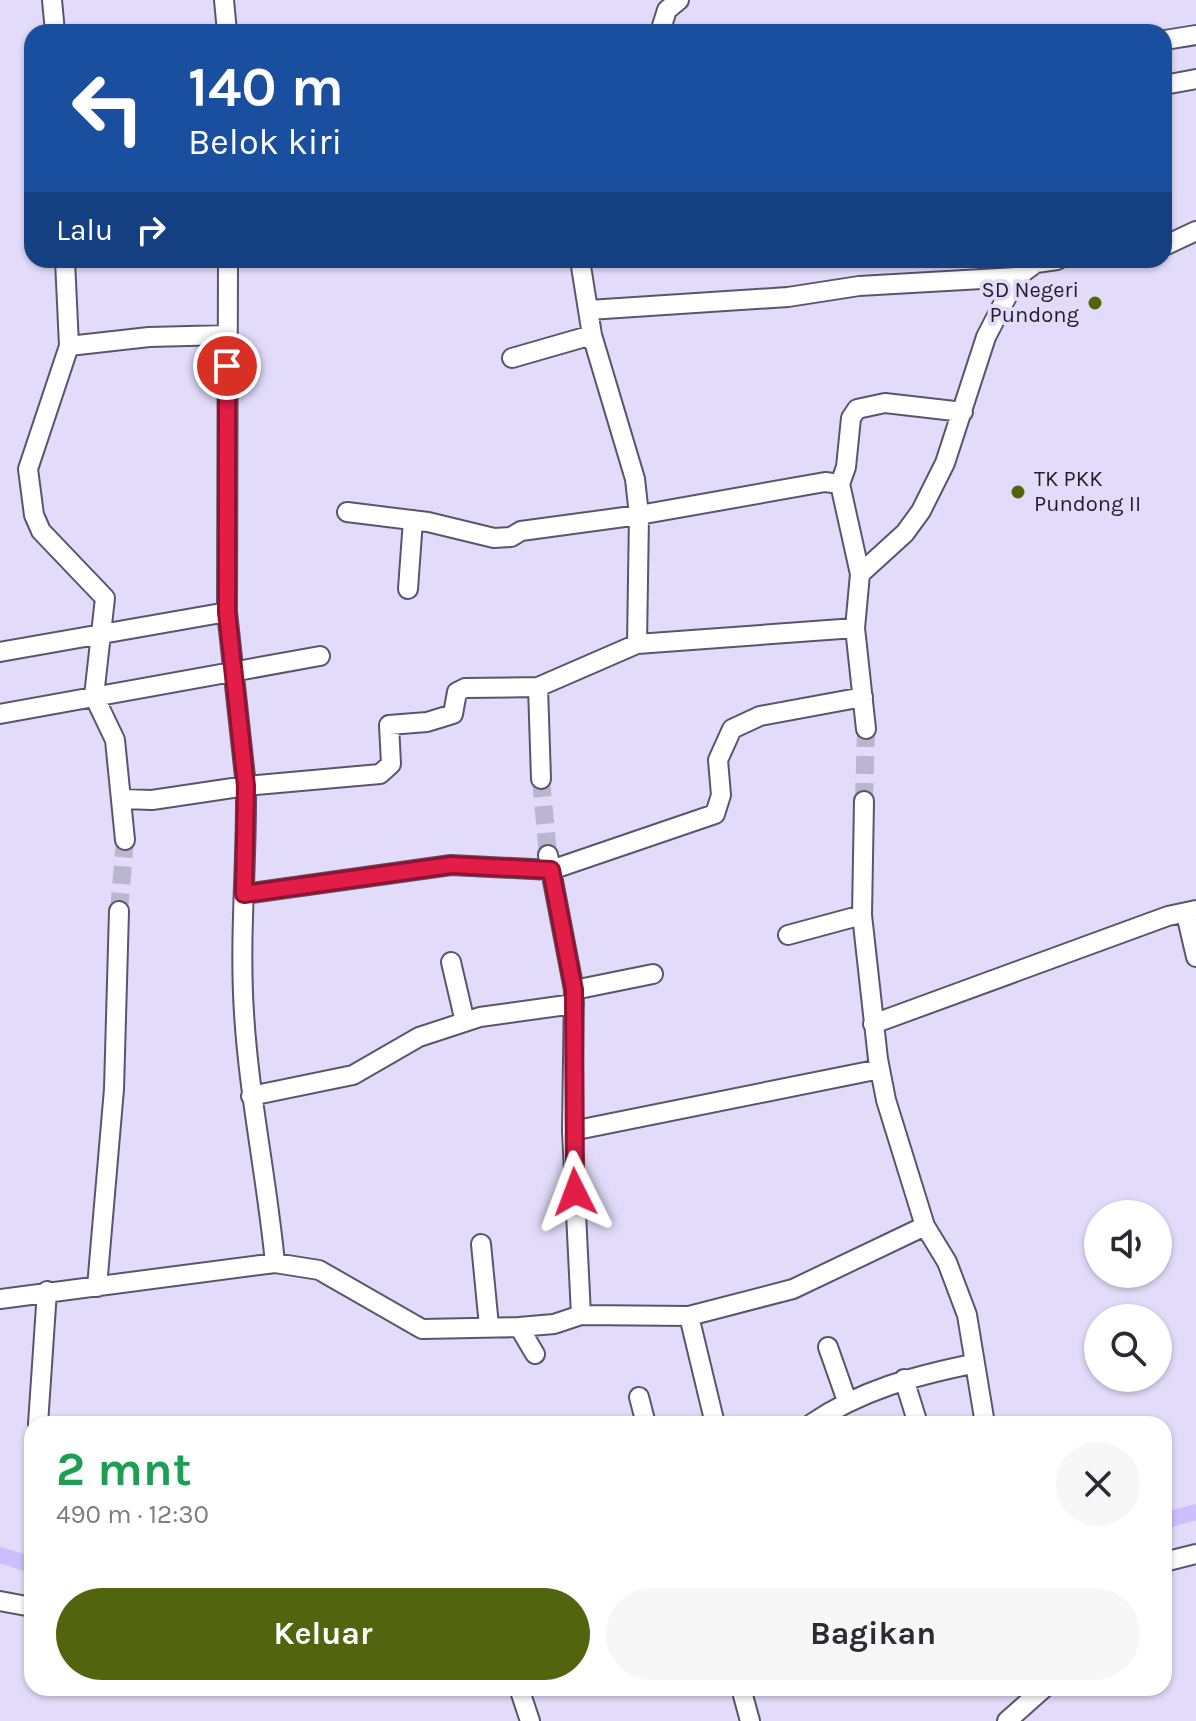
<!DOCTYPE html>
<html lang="id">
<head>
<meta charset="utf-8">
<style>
	body { margin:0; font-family:Karla,sans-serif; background:#f7f7f7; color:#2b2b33; height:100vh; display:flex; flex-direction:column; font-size:30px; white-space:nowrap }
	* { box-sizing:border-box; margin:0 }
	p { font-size:26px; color:#7c7c81 }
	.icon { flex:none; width:44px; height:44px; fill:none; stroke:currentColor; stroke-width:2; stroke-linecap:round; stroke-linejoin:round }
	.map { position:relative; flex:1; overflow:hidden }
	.panel { position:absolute; left:24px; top:1416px; width:1148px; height:280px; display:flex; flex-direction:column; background:#fff; border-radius:24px; box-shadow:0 2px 6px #0004 }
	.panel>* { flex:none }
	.hud { position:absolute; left:24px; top:24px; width:1148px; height:244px; border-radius:24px; box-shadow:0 2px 6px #0004; background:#1a4fa0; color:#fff; overflow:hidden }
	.fabs { position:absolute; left:1084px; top:1200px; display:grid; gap:16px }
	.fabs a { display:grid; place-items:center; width:88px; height:88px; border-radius:50%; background:#fff; box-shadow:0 2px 6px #0004; font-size:40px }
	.pin { position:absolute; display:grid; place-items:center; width:68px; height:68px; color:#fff; margin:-34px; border:4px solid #fff; border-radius:50%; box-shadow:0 2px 8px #0007 }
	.me { position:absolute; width:88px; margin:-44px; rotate:357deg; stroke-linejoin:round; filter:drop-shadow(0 0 6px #0008) }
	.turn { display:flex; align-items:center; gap:28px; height:168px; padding:0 32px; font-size:36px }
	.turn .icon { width:104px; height:104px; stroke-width:2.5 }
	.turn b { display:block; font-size:56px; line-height:68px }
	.then { display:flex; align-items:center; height:76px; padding:0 32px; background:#0003; gap:16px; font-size:30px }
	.round { display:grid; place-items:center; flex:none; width:84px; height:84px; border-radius:42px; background:#f7f7f7 }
	.headline { display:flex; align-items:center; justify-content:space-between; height:136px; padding:0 32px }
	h1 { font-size:48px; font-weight:700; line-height:60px; color:#1e9e55 }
	.primary-button { display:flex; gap:16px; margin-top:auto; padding:16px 32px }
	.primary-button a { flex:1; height:92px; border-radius:48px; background:#52640e; color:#fff; font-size:32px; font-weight:700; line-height:92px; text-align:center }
	.primary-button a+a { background:#f7f7f7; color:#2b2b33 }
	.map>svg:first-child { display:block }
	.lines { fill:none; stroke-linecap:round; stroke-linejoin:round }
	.canal { stroke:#cdbfff; stroke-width:16 }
	.minor-tunnel { stroke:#bbb6d0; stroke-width:18; stroke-dasharray:18 9; stroke-linecap:butt }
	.minor-casing { stroke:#5a556e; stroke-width:22 }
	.minor { stroke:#fff; stroke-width:18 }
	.route-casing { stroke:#92132f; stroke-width:20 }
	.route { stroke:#e11d48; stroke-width:14 }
	.poi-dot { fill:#52640e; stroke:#e2dcfa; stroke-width:3 }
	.labels { text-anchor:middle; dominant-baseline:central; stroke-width:8; stroke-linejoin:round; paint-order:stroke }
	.poi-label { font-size:22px; fill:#211f29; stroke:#e2dcfa; text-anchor:end }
</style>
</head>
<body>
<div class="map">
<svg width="1196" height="1721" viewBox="0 0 1196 1721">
	<rect width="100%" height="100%" fill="#e2dcfa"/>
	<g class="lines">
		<path class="canal" d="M1164,1521L1196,1512
			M0,1555L32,1565"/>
		<path class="minor-tunnel" d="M541,779L548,855
			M864,801L866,729
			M119,911L125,840"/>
		<g class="minor-casing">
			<path id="minor" d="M52,0L55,32
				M224,0L227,32
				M660,32L667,10L679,0
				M1165,40L1196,35
				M1164,85L1196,79
				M1164,246L1196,231
				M65,260L69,346L28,469L34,515L41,531L105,598L94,696L115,740L125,840
				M580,260L592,335L635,479L639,515L637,644
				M589,310L788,297L859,286L1017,277
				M69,346L149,337L227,335
				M512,358L592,335
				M347,512L428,522L494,538L511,537L521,531L639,515L825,482L840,484
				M860,574L840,484L846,467L851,418L857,409L885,403L963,412
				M408,589L413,520
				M0,652L227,612
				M538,687L541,779
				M0,714L320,656
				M866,729L855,628L860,574L905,533L921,511L945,463L986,337L1017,277L1036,263L1057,260
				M123,799L152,800L246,786L227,612L228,260
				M864,801L862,915L878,1059L886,1100L925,1226L947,1262L967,1315L985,1424
				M548,855L574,990L572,1131L581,1315
				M244,894L451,865L551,870L715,814L721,795L718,760L732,729L760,716L863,697
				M1186,914L1196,957
				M788,935L862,915
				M451,962L465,1022
				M574,990L653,974
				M873,1024L1168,916L1196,910
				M251,1096L353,1075L419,1037L480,1017L574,1004
				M572,1131L880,1069
				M481,1244L489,1326
				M275,1263C267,1179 249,1097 244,1013C239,937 247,862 246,786L380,774L391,764L389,725L427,722L453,714L457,692L465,688L538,687L637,644L855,628
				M97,1287L114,1089L119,911
				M0,1299L275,1263L319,1270L422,1329L519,1327L554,1324L581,1315L689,1316L793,1289L925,1226
				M689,1316L715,1424
				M519,1327L535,1354
				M828,1347L847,1401
				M904,1379L918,1424
				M639,1397L646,1424
				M38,1424L47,1291
				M811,1424C861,1390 914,1376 972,1364
				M1164,1562L1196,1554
				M0,1601L32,1607
				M519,1688L530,1721
				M741,1688L750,1721
				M1007,1721L1044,1688"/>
		</g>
		<use href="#minor" class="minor"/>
	</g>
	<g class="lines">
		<g class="route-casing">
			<path id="route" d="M227,366V612L246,786L244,894L451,865L551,870L574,990L575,1192"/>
		</g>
		<use href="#route" class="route"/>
	</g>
	<g class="poi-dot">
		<circle cx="1095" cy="303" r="8"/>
		<circle cx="1018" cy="492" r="8"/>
	</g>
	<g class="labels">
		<g class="poi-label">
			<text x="1079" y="290">SD Negeri<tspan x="1079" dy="25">Pundong</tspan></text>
			<text x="1034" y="479" text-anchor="start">TK PKK<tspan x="1034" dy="25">Pundong II</tspan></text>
		</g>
	</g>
</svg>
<div class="fabs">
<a><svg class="icon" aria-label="sound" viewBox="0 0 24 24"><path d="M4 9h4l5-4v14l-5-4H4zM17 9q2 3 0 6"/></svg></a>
<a><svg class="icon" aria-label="search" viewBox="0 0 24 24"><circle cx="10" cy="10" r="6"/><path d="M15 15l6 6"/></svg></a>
</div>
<div class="pin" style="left:227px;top:366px;background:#d93025"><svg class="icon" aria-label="arrive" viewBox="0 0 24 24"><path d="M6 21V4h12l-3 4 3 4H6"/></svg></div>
<svg class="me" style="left:575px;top:1192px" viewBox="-20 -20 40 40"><path d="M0-17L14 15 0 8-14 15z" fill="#e11d48" stroke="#fff" stroke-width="4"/></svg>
<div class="hud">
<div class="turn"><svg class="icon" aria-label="left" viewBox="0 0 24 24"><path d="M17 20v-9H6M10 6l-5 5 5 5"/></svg><div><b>140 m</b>Belok kiri</div></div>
<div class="then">Lalu<svg class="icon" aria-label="right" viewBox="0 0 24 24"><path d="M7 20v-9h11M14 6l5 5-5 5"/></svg></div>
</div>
<section class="panel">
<div class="headline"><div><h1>2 mnt</h1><p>490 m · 12:30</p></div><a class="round"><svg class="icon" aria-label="close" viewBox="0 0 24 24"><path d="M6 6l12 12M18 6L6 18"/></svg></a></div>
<div class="primary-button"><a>Keluar</a><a>Bagikan</a></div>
</section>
</div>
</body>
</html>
